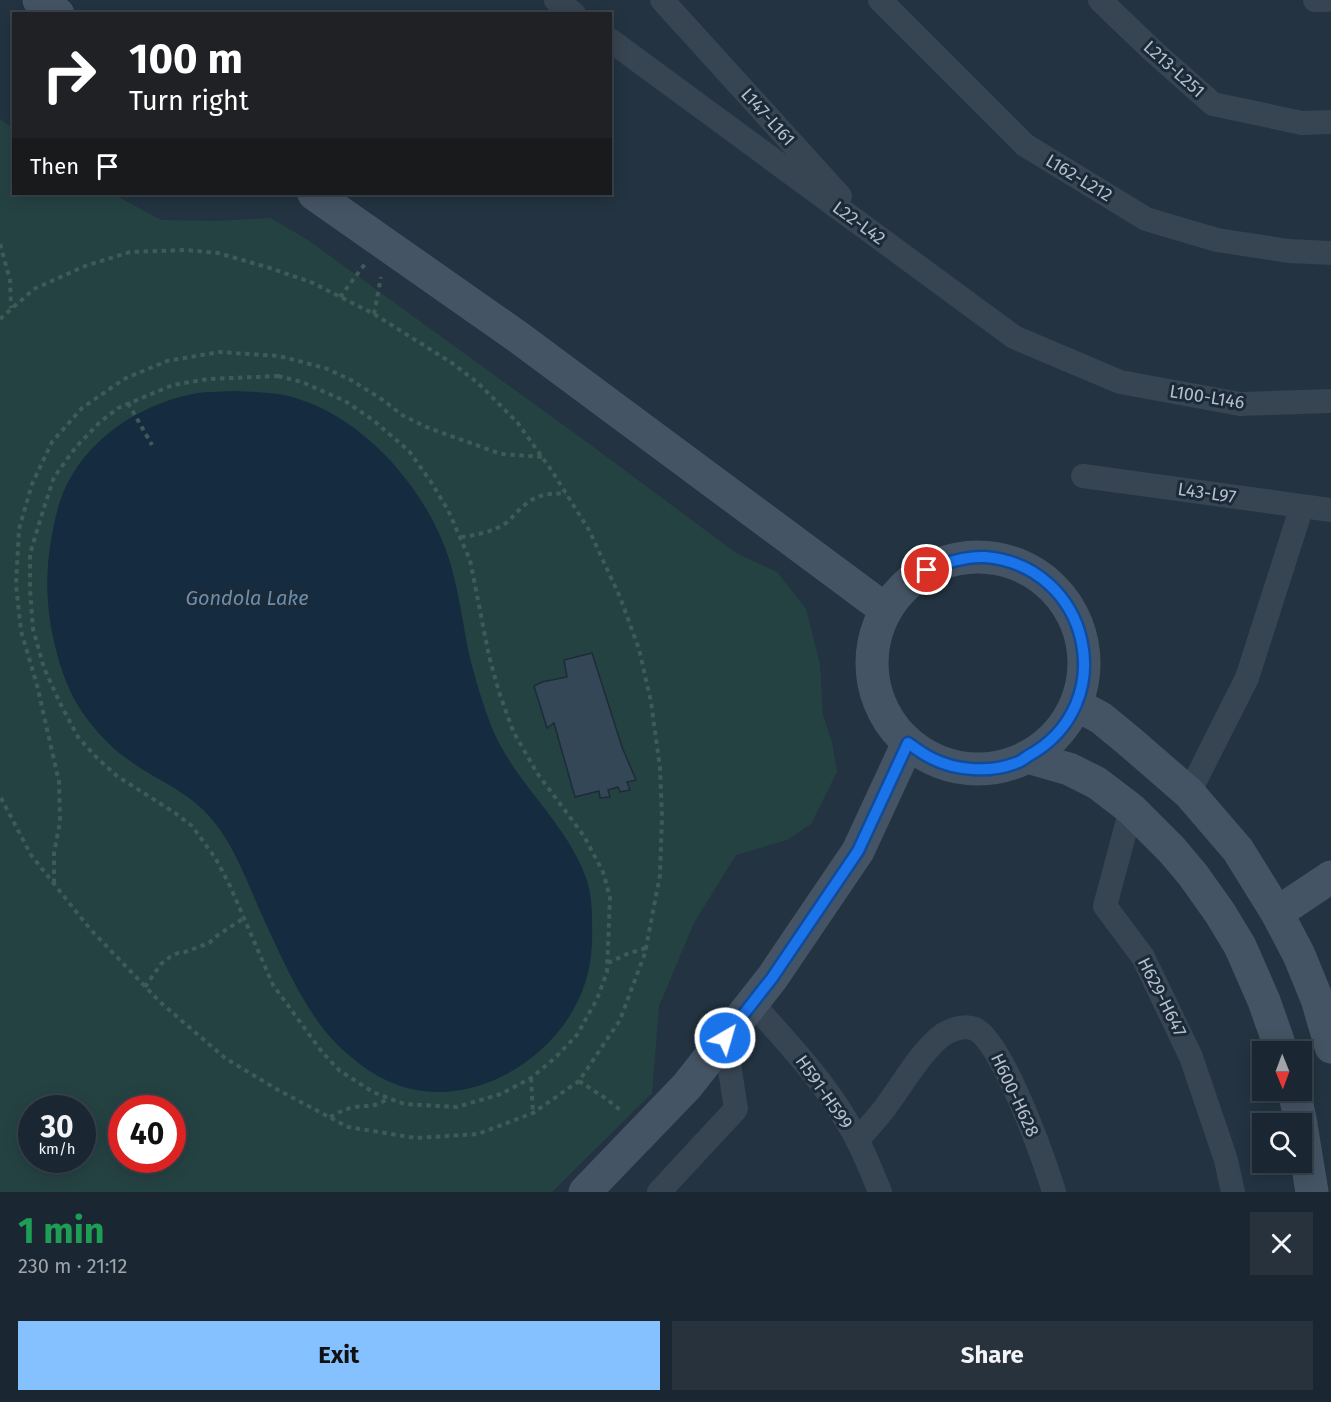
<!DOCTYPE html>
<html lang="en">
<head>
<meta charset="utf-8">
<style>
	body { margin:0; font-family:"Fira Sans",sans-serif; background:#27323d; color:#f1f3f6; height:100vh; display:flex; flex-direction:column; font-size:22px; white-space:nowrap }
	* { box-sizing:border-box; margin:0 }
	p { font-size:20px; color:#9fa5ab }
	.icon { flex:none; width:33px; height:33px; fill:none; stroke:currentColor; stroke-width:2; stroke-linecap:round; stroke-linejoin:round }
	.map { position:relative; height:1192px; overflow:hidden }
	.panel { display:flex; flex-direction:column; background:#1a2631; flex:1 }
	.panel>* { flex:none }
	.top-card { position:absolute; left:12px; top:12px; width:600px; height:183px; border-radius:0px; box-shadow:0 3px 15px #0003,0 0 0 2px #38434d; background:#202124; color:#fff; overflow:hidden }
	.needle { width:39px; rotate:179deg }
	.controls { position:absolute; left:1252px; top:1041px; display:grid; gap:12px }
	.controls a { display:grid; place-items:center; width:60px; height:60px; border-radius:0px; background:#1a2631; box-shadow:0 3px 15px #0003,0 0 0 2px #38434d; font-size:30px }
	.speed { position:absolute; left:18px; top:1095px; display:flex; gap:12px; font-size:30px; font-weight:700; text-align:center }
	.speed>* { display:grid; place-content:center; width:78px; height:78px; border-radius:50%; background:#1a2631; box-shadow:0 3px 15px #0003,0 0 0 2px #38434d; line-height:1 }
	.speed small { font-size:15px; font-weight:400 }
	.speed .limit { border:9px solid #d22; background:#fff; color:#111 }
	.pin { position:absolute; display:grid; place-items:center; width:51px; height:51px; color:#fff; margin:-26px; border:3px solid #fff; border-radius:50%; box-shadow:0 2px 6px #0007 }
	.me { position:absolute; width:66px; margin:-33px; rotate:38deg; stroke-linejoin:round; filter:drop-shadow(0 0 4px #0008) }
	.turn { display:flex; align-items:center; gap:21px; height:126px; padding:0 18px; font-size:27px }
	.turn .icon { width:78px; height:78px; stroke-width:2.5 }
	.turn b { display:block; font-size:42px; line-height:51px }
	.then { display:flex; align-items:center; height:57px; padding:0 18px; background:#0003; gap:12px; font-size:22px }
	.round { display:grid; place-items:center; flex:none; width:63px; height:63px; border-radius:0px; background:#27323d }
	.head { display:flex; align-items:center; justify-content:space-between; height:102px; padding:0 18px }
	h1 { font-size:36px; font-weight:700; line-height:45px; color:#1e9e55 }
	.action { display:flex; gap:12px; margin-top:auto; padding:12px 18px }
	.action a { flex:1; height:69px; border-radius:0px; background:#85c1ff; color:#111; font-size:24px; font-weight:700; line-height:69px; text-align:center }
	.action a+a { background:#27323d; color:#f1f3f6 }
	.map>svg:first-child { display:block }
	.green { fill:#254242; fill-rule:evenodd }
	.water { fill:#152b40 }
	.building { fill:#344757; stroke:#1e2b38; stroke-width:1.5 }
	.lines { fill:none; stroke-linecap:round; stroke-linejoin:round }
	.path { stroke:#3e5a59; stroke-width:4; stroke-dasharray:4.5 4.5; stroke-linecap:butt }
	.street { stroke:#374451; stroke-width:24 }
	.secondary { stroke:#455464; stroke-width:33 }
	.route-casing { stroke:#114b97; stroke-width:15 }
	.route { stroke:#1a73e8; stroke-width:10 }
	.labels { text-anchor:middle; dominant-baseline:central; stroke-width:6; stroke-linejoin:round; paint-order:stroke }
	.street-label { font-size:18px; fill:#b3bfcb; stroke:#1c2936 }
	.water-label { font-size:20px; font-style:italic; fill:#6a8ead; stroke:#1c2936 }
</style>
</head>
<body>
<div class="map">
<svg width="1331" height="1192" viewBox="0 0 1331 1192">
	<rect width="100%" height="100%" fill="#233341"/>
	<path class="green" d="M0,119L13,128L14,194H113L161,220L217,221L270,218L308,240L584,440L736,553L777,572L806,609L820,664L823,715L832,742L837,772L811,824L787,840L736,855L694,923L659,1006L652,1093L552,1192H0ZM32,1108H82V1160H32ZM122,1108H172V1160H122Z"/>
	<path class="water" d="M236,391C252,392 269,392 284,395C357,411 421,482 446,550C458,584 462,619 469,654C475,678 483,705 492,728C514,782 564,820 585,875C591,890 592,906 592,922C593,945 591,968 583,989C562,1046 502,1090 442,1092C412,1093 385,1083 361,1065C351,1057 341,1049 332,1039C302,1006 280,954 261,913C248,884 237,853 218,827C192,791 159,783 126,758C110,747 96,731 85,716C66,690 57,658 51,627C46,598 46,569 51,540C54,524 57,508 63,493C84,442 135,407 188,395C203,391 220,392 236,391Z"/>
	<path class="building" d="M592,653L622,747L636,780L627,782L630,790L620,792L618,787L608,790L610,797L600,798L599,791L575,797L554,723L547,728L534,686L542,682L567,677L564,660Z"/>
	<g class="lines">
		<path class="path" d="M0,244L10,280L11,308
			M340,297L365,264
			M374,314L381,277
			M0,319L34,289L85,266L130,252L186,250L218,253L270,268L313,283L374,314L452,363L478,383L517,422L552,471L589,530L620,597L639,649L651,702L660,768L662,817L660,875L645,953L620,1020L579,1081L533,1113L478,1134L416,1138L348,1127L278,1090L225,1058L160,1002L90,929L31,855L0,796
			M278,376L302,382L345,401L373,420L409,451L431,482L448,510L470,560L489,656L499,692L513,731L537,773L584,836L603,872L610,897L607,972L597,999L577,1035L556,1057L531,1078L501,1094L457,1107L404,1104L388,1098L373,1092L340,1071L322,1052L273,985L230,886L216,859L192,826L175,813L117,776L97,758L78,737L60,703L44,668L33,629L30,589V554L42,514L54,477L76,447L99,423L118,408L173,385L208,379Z
			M128,403L152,445
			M461,537C476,535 493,532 506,523C511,519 515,514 519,510C533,496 547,492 566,494
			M54,883V853L60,822L59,782L37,685L21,631L16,585L19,529L32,484L52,442L82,408L124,379L167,361L219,352L279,356L325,368L351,380L383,400L402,415L426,427L501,454L543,457
			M608,963L627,954L646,948
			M145,987L161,964L170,957L178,953L185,952L209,943L218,935L244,918
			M531,1078L533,1113
			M579,1081L605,1098L623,1112
			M330,1117C338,1113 345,1109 354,1107C368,1105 376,1108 388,1098"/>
		<path class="street" d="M556,0L574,14
			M662,0L840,196
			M880,0L1025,145L1146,219L1217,240L1289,251L1331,253
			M1100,0L1153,51L1213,104L1302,123L1331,122
			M1315,0H1327
			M610,40L1014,337L1120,382L1240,404L1331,401
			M1083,476L1331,510
			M1189,793L1247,678L1302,506
			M1131,809L1105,906L1143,957L1191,1057L1226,1160L1233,1192
			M752,1003C787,1042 823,1080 849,1125C862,1146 871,1170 880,1192
			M857,1140C866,1130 876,1120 884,1109C901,1087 922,1049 944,1034C953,1029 965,1025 975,1029C1002,1041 1045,1161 1054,1192
			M659,1192L736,1109L725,1038"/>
		<path class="secondary" d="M39,0L58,14
			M314,194L518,337L886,610
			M872 663a106 106 0 1 1 212 0a106 106 0 1 1-212 0Z
			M1077,705L1101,718L1129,741L1189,793L1238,850L1277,913L1299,955L1317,999L1331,1047
			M1027,757L1069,769L1097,783L1131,809L1172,850L1193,875L1220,913L1240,946L1264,1001L1282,1052
			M1277,913L1331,877
			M1294,1090L1301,1124
			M1302,1131L1312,1192
			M585,1192L687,1086L772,978L858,851L908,743"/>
	</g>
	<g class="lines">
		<g class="route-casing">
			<path id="route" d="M725,1038L772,978L858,851L908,743C915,748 923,754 931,758C956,771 990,773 1016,763C1020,762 1024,759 1028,756C1122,705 1091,566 985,557C965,556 946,563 927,570"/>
		</g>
		<use href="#route" class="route"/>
	</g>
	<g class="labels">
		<g class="street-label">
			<text transform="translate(1174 69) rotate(42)">L213-L251</text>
			<text transform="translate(768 117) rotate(48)">L147-L161</text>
			<text transform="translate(1079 178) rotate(31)">L162-L212</text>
			<text transform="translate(859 223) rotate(36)">L22-L42</text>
			<text transform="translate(1207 397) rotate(9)">L100-L146</text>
			<text transform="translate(1207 493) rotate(8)">L43-L97</text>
			<text transform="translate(1162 997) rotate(63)">H629-H647</text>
			<text transform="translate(824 1092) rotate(55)">H591-H599</text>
			<text transform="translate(1015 1095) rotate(65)">H600-H628</text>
		</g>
		<g class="water-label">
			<text x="247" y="598">Gondola Lake</text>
		</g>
	</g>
</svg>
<div class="controls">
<a><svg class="needle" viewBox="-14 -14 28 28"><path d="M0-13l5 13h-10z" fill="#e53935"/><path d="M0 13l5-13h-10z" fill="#9fa5ab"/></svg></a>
<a><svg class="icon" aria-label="search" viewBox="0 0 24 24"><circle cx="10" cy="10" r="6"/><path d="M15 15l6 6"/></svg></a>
</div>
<div class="speed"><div>30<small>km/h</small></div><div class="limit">40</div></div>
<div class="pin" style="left:927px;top:570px;background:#d93025"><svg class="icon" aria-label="arrive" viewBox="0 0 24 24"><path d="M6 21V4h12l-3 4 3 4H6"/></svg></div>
<svg class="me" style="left:725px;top:1038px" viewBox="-20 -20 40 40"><circle r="17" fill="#1a73e8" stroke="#fff" stroke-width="3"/><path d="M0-11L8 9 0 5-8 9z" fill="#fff"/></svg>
<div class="top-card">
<div class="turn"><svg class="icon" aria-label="right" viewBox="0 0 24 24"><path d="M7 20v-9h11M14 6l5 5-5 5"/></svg><div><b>100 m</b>Turn right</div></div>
<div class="then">Then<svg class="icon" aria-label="arrive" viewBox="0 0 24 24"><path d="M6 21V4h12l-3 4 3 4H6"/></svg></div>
</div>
</div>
<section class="panel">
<div class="head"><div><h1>1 min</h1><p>230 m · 21:12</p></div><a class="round"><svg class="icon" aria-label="close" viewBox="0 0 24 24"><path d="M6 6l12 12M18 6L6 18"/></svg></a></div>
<div class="action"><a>Exit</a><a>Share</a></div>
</section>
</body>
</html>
